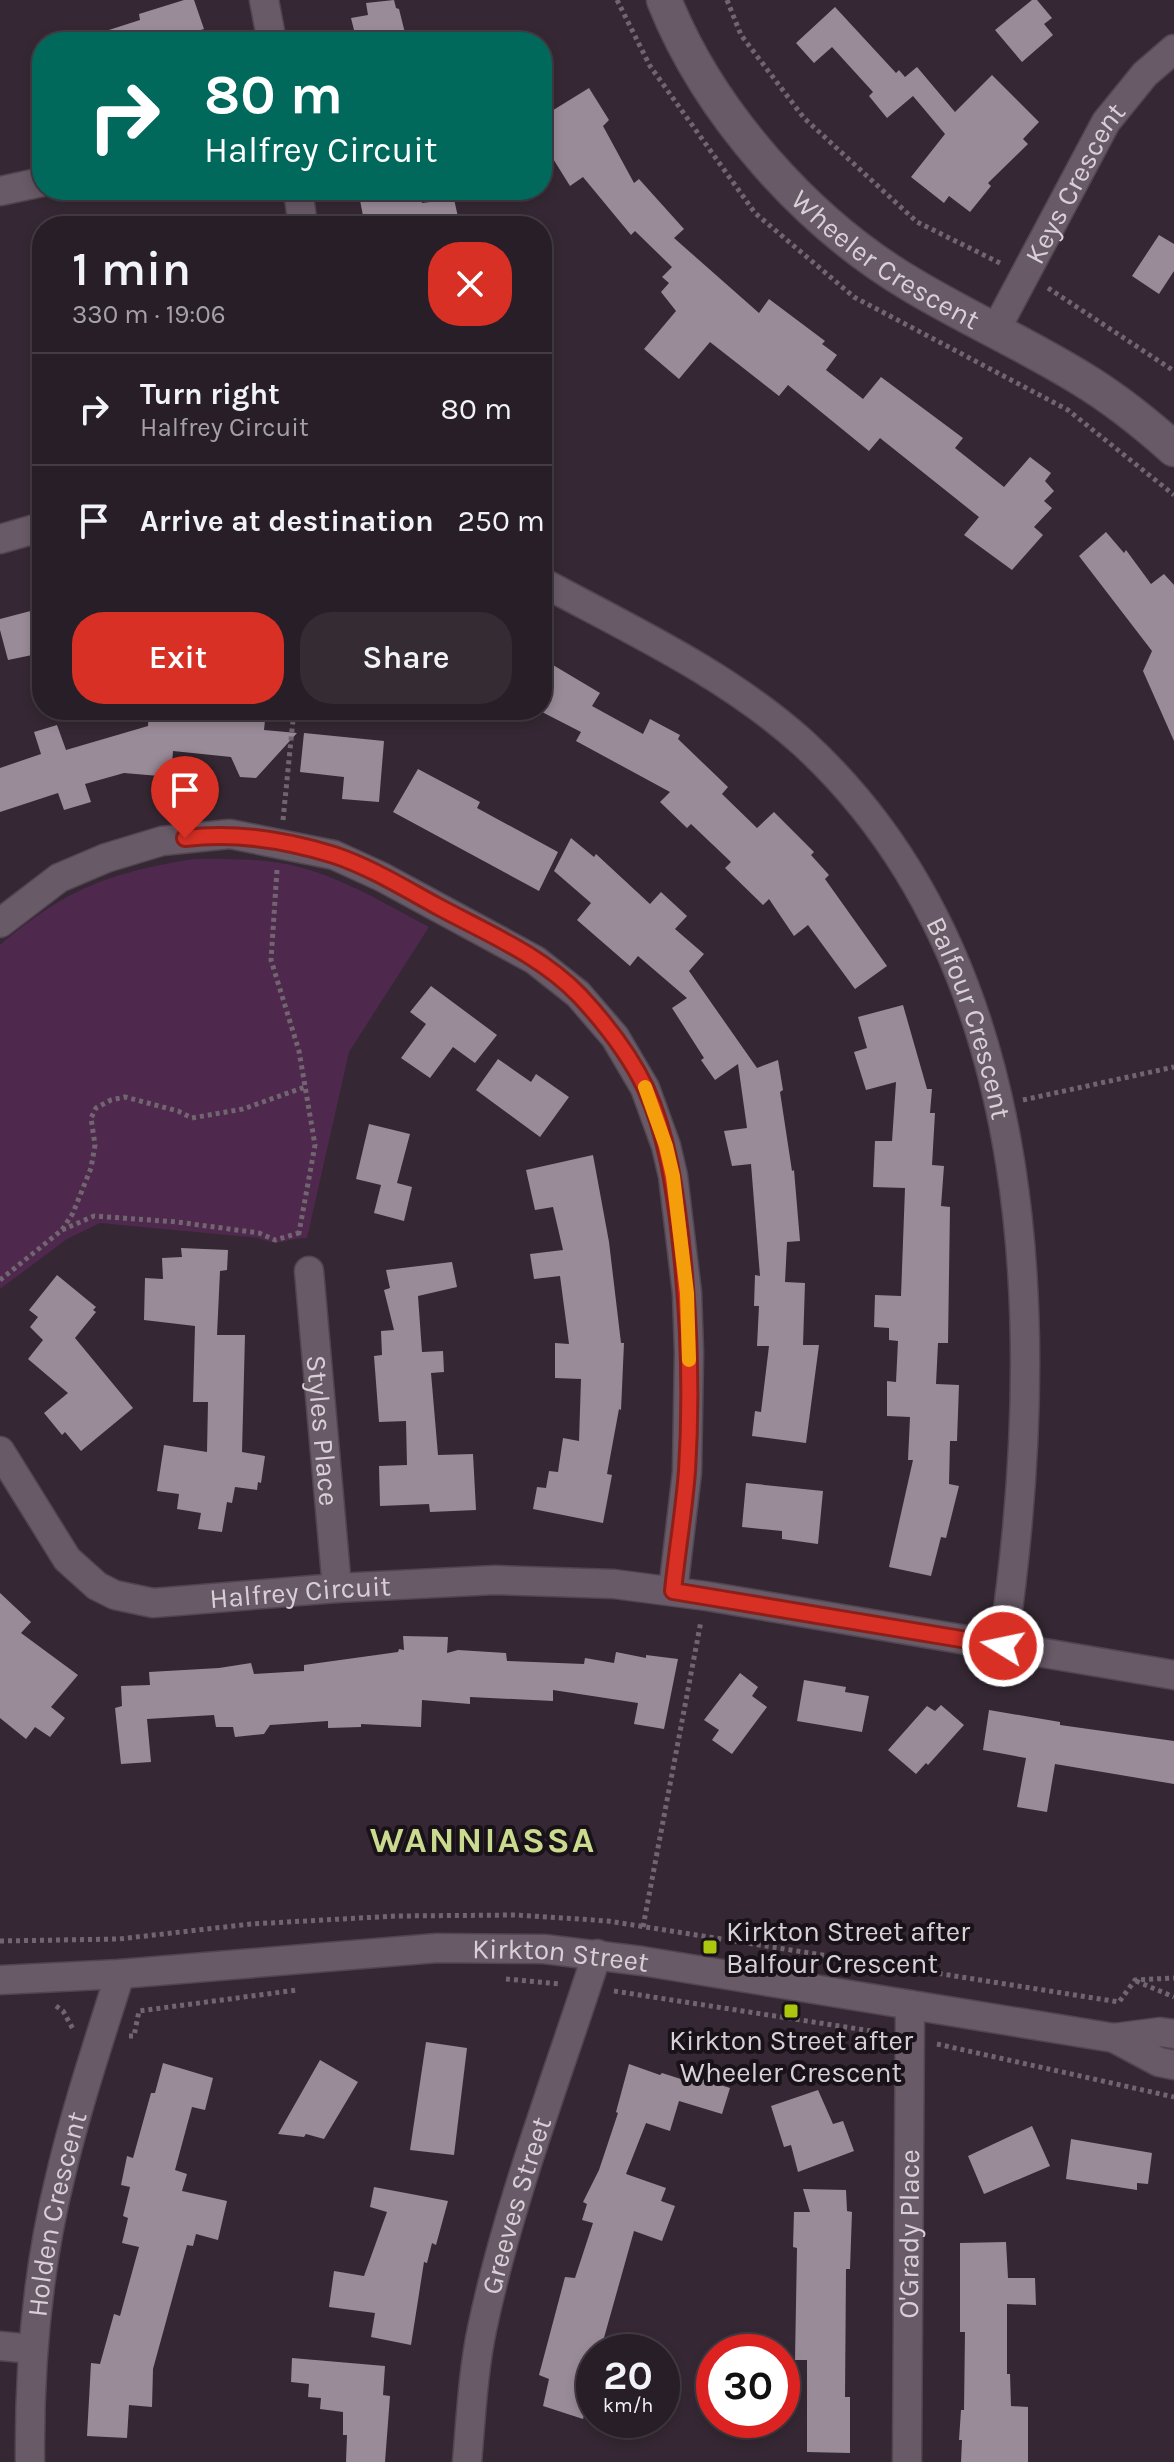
<!DOCTYPE html>
<html lang="en">
<head>
<meta charset="utf-8">
<style>
	body { margin:0; font-family:Karla,sans-serif; background:#342b33; color:#f1f3f6; height:100vh; display:flex; flex-direction:column; font-size:30px; white-space:nowrap }
	* { box-sizing:border-box; margin:0 }
	p { font-size:26px; color:#a5a2a7 }
	.icon { flex:none; width:44px; height:44px; fill:none; stroke:currentColor; stroke-width:2; stroke-linecap:round; stroke-linejoin:round }
	.map { position:relative; flex:1; overflow:hidden }
	.panel { position:absolute; left:32px; top:216px; width:520px; height:504px; display:flex; flex-direction:column; background:#281e27; border-radius:32px; box-shadow:0 4px 12px #0003,0 0 0 2px #443c44 }
	.panel>* { flex:none }
	.hud { position:absolute; left:32px; top:32px; width:520px; height:168px; border-radius:32px; box-shadow:0 4px 12px #0003,0 0 0 2px #443c44; background:#00695c; color:#fff; overflow:hidden }
	.speed { position:absolute; left:576px; top:2334px; display:flex; gap:16px; font-size:40px; font-weight:700; text-align:center }
	.speed>* { display:grid; place-content:center; width:104px; height:104px; border-radius:50%; background:#281e27; box-shadow:0 4px 12px #0003,0 0 0 2px #443c44; line-height:1 }
	.speed small { font-size:20px; font-weight:400 }
	.speed .limit { border:12px solid #d22; background:#fff; color:#111 }
	.pin { position:absolute; display:grid; place-items:center; width:68px; height:68px; color:#fff; margin:-82px -34px; border-radius:50% 50% 50% 0; rotate:-45deg; box-shadow:0 0 8px #0007 }
	.pin .icon { rotate:45deg }
	.me { position:absolute; width:88px; margin:-44px; rotate:280deg; stroke-linejoin:round; filter:drop-shadow(0 0 6px #0008) }
	.turn { display:flex; align-items:center; gap:28px; height:168px; padding:0 40px; font-size:36px }
	.turn .icon { width:104px; height:104px; stroke-width:2.5 }
	.turn b { display:block; font-size:56px; line-height:68px }
	.round { display:grid; place-items:center; flex:none; width:84px; height:84px; border-radius:32px; background:#342b33 }
	.headline { display:flex; align-items:center; justify-content:space-between; height:136px; padding:0 40px }
	h1 { font-size:48px; font-weight:600; line-height:60px }
	.primary-button { display:flex; gap:16px; margin-top:auto; padding:16px 40px }
	.primary-button a { flex:1; height:92px; border-radius:32px; background:#d93025; color:#fff; font-size:32px; font-weight:600; line-height:92px; text-align:center }
	.primary-button a+a { background:#342b33; color:#f1f3f6 }
	ul { padding:0; list-style:none }
	li { display:flex; align-items:center; gap:24px; height:112px; padding:0 40px; border-top:2px solid #443c44 }
	li div { flex:1 }
	li b { display:block; font-size:30px }
	li em { font-style:normal }
	.map>svg:first-child { display:block }
	.green { fill:#4e284d }
	.building { fill:#9a8b99 }
	.lines { fill:none; stroke-linecap:round; stroke-linejoin:round }
	.minor-casing { stroke:#514650; stroke-width:31 }
	.tertiary-casing { stroke:#514650; stroke-width:37 }
	.path { stroke:#716670; stroke-width:5; stroke-dasharray:4 4; stroke-linecap:butt }
	.minor { stroke:#685a67; stroke-width:28 }
	.tertiary { stroke:#685a67; stroke-width:34 }
	.route-casing { stroke:#8d1f18; stroke-width:20 }
	.route { stroke:#d93025; stroke-width:14 }
	.slow { stroke:#f59e0b; stroke-width:14 }
	.poi-dot { fill:#adc60e; stroke:#191319; stroke-width:3 }
	.labels { text-anchor:middle; dominant-baseline:central; stroke-width:8; stroke-linejoin:round; paint-order:stroke }
	.street-label { font-size:28px; fill:#d8d0d7; stroke:#191319 }
	.poi-label { font-size:28px; fill:#d8d0d7; stroke:#191319; text-anchor:start }
	.district-label { font-size:36px; font-weight:bold; letter-spacing:2px; fill:#cada8e; stroke:#191319 }
</style>
</head>
<body>
<div class="map">
<svg width="1174" height="2462" viewBox="0 0 1174 2462">
	<rect width="100%" height="100%" fill="#352834"/>
	<path class="green" d="M194,859C229,859 265,858 299,867C345,879 387,905 429,927L349,1052L307,1238C284,1238 283,1248 258,1238L100,1223L67,1239L0,1289V945C65,889 111,872 194,859Z"/>
	<path class="building" d="M184,0H194L204,29L161,42H88L87,37L140,20L139,14Z
		M394,0L396,8L399,9L406,37L401,38L402,42H357L351,18L368,15L366,3Z
		M1032,0H1037L1052,18L1044,24L1053,35L1022,62L995,30Z
		M835,7L896,73L899,70L905,77L917,67L955,112L992,75L1039,122L1023,139L1028,144L988,183L991,186L970,212L949,196L944,203L911,177L945,134L913,96L887,118L869,96L873,92L832,47L814,63L796,43Z
		M589,88L609,120L603,126L634,183L639,179L684,229L674,238L759,313L769,299L825,341L822,344L837,355L826,370L863,399L881,377L963,438L955,448L1004,487L1030,457L1051,473L1045,481L1054,491L1044,501L1052,508L1034,527L1043,535L1012,570L964,535L979,517L880,438L869,451L788,385L779,396L710,342L679,379L644,349L676,311L661,292L669,283L662,277L672,267L635,231L631,235L583,177L570,186L542,141V117Z
		M358,190H419L422,203L454,199L460,226H365Z
		M1159,235L1174,244V271L1159,294L1132,276Z
		M1106,532L1124,553L1126,550L1151,584L1164,574L1174,585V741L1143,671L1152,651L1079,556Z
		M42,608V653L8,660L0,630V619Z
		M553,665L600,693L592,706L643,734L650,719L680,735L678,739L728,787L722,794L757,828L774,812L814,852L811,855L829,875L825,879L887,966L855,989L808,925L794,936L769,899L763,905L725,868L731,862L691,824L687,828L660,802L670,792L576,741L581,732L542,712V666L550,670Z
		M149,710H175V714L243,719V710H266L264,730L297,733L256,778L240,777L231,757L173,751L171,777L124,773L85,784L91,802L64,810L58,793L0,812V768L41,754L34,732L57,725L66,750L148,726Z
		M304,733L384,741L379,802L342,799L344,777L300,772Z
		M418,769L480,802L477,808L558,852L539,891L393,812Z
		M571,838L594,857L596,854L650,904L661,892L687,916L675,929L704,954L689,971L757,1068L778,1060L783,1090L780,1092L792,1171L794,1170L800,1241L787,1242L785,1282L805,1283L803,1345H819L806,1443L752,1436L755,1411L761,1412L769,1346H757L759,1306H754L755,1275L760,1276L751,1164L732,1166L724,1131L747,1128L738,1064L715,1080L701,1060L704,1058L672,1008L687,998L638,956L630,966L577,920L591,903L554,871Z
		M431,986L497,1035L475,1063L453,1047L430,1078L401,1058L426,1024L410,1012Z
		M903,1005L927,1089H932L930,1113H935L932,1165L944,1166L941,1206L950,1207L948,1343H938L936,1384L959,1385L957,1441H950L949,1484L959,1486L946,1538L941,1537L931,1576L889,1567L913,1460H908L910,1417L887,1416V1381L896,1382L898,1341L889,1340V1328L874,1327L875,1295L901,1296L905,1188L873,1187L875,1141H892L896,1082L866,1090L854,1052L867,1048L858,1017Z
		M498,1059L531,1082L536,1074L569,1097L540,1137L476,1090Z
		M369,1124L410,1134L397,1183L412,1187L404,1221L374,1213L381,1185L356,1179Z
		M593,1155L609,1242L621,1343H624L621,1410L619,1409L607,1474L612,1475L603,1523L533,1509L537,1487L546,1488L549,1471L558,1472L563,1438L579,1441L581,1379L555,1378V1343L569,1344L560,1276L534,1279L530,1254L563,1250L553,1207L535,1210L526,1170Z
		M181,1248L228,1250L227,1270L220,1271L217,1335H245L242,1452L265,1456L261,1483L258,1482L257,1490L235,1487L232,1503L227,1502L222,1532L198,1529L201,1513L177,1509L179,1494L157,1491L164,1445L207,1452L208,1402H193L195,1326L144,1320L145,1278L163,1279L162,1258L182,1257Z
		M452,1262L457,1287L418,1296L422,1352L443,1351L444,1372L431,1373L438,1455L473,1454L476,1510L430,1512L429,1504L380,1506L379,1466L407,1465L406,1421L379,1422L374,1356L382,1355L381,1331L394,1330L384,1290L390,1288L386,1270Z
		M57,1275L96,1307L93,1310L96,1312L75,1338L133,1408L81,1451L65,1432L62,1435L44,1413L68,1393L28,1359L43,1340L30,1327L38,1317L29,1310Z
		M746,1483L823,1491L818,1544L782,1539V1531L742,1527Z
		M0,1593L31,1622L21,1633L78,1675L51,1707L65,1718L50,1737L35,1727L26,1739L0,1718Z
		M403,1636L448,1637L447,1653L458,1650L506,1653L507,1661L584,1664L585,1658L614,1663L616,1652L646,1658V1655L678,1659L664,1729L634,1724L638,1703L553,1690V1701L470,1697V1704L422,1700L421,1727L361,1724V1727L328,1728V1721L270,1725L264,1734L235,1737L233,1727H216L214,1715L147,1719L151,1762L121,1764L115,1708L122,1706L121,1686L150,1685L149,1672L219,1668L251,1663L254,1674L304,1671V1665L398,1652L399,1649L404,1650Z
		M740,1673L758,1687L752,1696L767,1707L732,1754L712,1740L719,1730L704,1720Z
		M804,1680L846,1687L845,1692L869,1696L862,1732L797,1721Z
		M941,1705L964,1725L928,1765L926,1763L916,1774L888,1750L927,1706L935,1711Z
		M989,1710L1060,1722V1725L1174,1741V1784L1055,1764L1047,1812L1017,1807L1026,1758L983,1750Z
		M426,2042L467,2048L454,2155L410,2150Z
		M320,2060L358,2082L324,2139L306,2134L304,2137L278,2134Z
		M163,2063L213,2078L205,2110L192,2107L175,2170L187,2174L182,2191L227,2201L218,2240L196,2234L193,2246L187,2245L153,2369L152,2407L129,2405L127,2438L87,2436L91,2363L100,2364L114,2314L120,2316L139,2247L122,2243L128,2218L123,2216L130,2187L121,2185L127,2156L133,2158L151,2093H155Z
		M629,2064L660,2075L662,2073L687,2081L689,2075L730,2088L722,2114L679,2101L670,2131L646,2123L626,2174L666,2188L661,2201L675,2206L662,2241L634,2231L600,2352H594V2407L587,2405L583,2419L543,2406L549,2379L539,2375L565,2277L575,2278L593,2223L582,2220L587,2204L583,2202L599,2170L618,2113L616,2112Z
		M818,2090L833,2124L843,2121L854,2151L798,2172L791,2145L784,2147L771,2106Z
		M1032,2126L1050,2166L984,2194L968,2156Z
		M1071,2139L1152,2153L1148,2184L1137,2183V2190L1066,2179Z
		M374,2187L448,2201L436,2245L432,2243L427,2263L424,2262L411,2345L371,2337L375,2313L329,2307L334,2271L364,2276L387,2212L370,2207Z
		M803,2189L846,2190L847,2211L852,2212L850,2269H846L845,2397H850V2453L807,2452V2360H795L797,2248L793,2247L794,2212H810Z
		M1006,2242L1008,2278H1035L1036,2305L1007,2304V2374H1010L1011,2406L1028,2407V2462H961L962,2440H959L961,2410H964L965,2332H960V2243Z
		M292,2358L385,2366L383,2395L390,2396L385,2462H346L347,2435H343V2412L320,2409L321,2398L308,2397L309,2384L291,2382Z"/>
	<g class="lines">
		<g class="minor-casing">
			<g id="minor">
				<path d="M264,0L272,42"/>
				<path d="M298,190L303,226"/>
				<path d="M0,191L42,182"/>
				<path id="s1" d="M995,331L1106,122L1145,74L1174,49"/>
				<path d="M0,539L42,527"/>
				<path id="s2" d="M542,582C631,630 726,674 802,742C1046,965 1047,1344 1003,1646"/>
				<path d="M0,923L59,878L106,858L162,841L230,834L334,855L382,877L535,960L578,994L615,1037L645,1088L666,1146L673,1176L687,1293L689,1352L687,1472L673,1591"/>
				<path id="s3" d="M309,1271L337,1588"/>
				<path id="s4" d="M0,1451L67,1559L97,1586L115,1595L153,1603L337,1588L495,1580L614,1584L706,1596L1174,1675"/>
				<path id="s5" d="M0,1980L120,1974L437,1948L544,1949L642,1961L1114,2038L1160,2032L1174,2034"/>
				<path d="M1114,2038L1159,2062L1174,2065"/>
				<path d="M0,2346L32,2349"/>
				<path id="s6" d="M30,2462C29,2367 37,2271 60,2178C76,2109 99,2041 120,1974"/>
				<path id="s7" d="M467,2462C471,2417 473,2372 482,2329C509,2201 557,2078 597,1954"/>
				<path id="s8" d="M907,2462L910,2005"/>
			</g>
		</g>
		<g class="tertiary-casing">
			<g id="tertiary">
				<path id="s9" d="M664,0C709,113 807,223 912,285C967,318 1027,345 1082,379C1115,399 1145,423 1174,449"/>
			</g>
		</g>
		<path class="path" d="M617,0L650,66L755,213L854,297L1068,410L1174,495
			M727,0L741,35L804,118L917,222L1000,263
			M1048,288L1174,371
			M283,820L294,710
			M277,870L271,960L299,1051L315,1145L298,1238
			M1023,1100L1174,1067
			M62,1230L94,1216L177,1222L259,1233L275,1240L299,1233
			M0,1280L62,1230L73,1213L91,1168L95,1145L91,1118L96,1108L111,1100L125,1097L178,1111L192,1118L243,1109L305,1087
			M643,1927L701,1621
			M0,1941L119,1939L251,1924L396,1916L517,1915L608,1921L1119,2002L1135,1980L1174,1978
			M506,1979L560,1984
			M1136,1981L1174,1997
			M614,1991L884,2033
			M56,2006L63,2011L73,2029
			M129,2036H134L139,2011L297,1990
			M937,2044L1174,2097"/>
		<use href="#minor" class="minor"/>
		<use href="#tertiary" class="tertiary"/>
	</g>
	<g class="lines">
		<g class="route-casing">
			<path id="route" d="M185,838C234,832 286,840 334,855C370,867 404,888 437,906C485,932 541,955 580,996C605,1023 630,1055 646,1089C667,1136 674,1185 680,1235C689,1314 692,1392 687,1471C684,1511 677,1551 673,1591L1003,1646"/>
		</g>
		<use href="#route" class="route"/>
		<path class="slow" d="M645,1087L666,1146L673,1176L687,1293L689,1360"/>
	</g>
	<g class="poi-dot">
		<rect x="702" y="1939" width="16" height="16" rx="4"/>
		<rect x="783" y="2003" width="16" height="16" rx="4"/>
	</g>
	<g class="labels">
		<g class="street-label">
			<text stroke="none"><textPath href="#s1" startOffset="168">Keys Crescent</textPath></text>
			<text stroke="none"><textPath href="#s9" startOffset="348">Wheeler Crescent</textPath></text>
			<text stroke="none"><textPath href="#s2" startOffset="634">Balfour Crescent</textPath></text>
			<text stroke="none"><textPath href="#s3" startOffset="160">Styles Place</textPath></text>
			<text stroke="none"><textPath href="#s4" startOffset="374">Halfrey Circuit</textPath></text>
			<text stroke="none"><textPath href="#s5" startOffset="562">Kirkton Street</textPath></text>
			<text stroke="none"><textPath href="#s7" startOffset="262">Greeves Street</textPath></text>
			<text stroke="none"><textPath href="#s6" startOffset="250">Holden Crescent</textPath></text>
			<text stroke="none"><textPath href="#s8" startOffset="228">O'Grady Place</textPath></text>
		</g>
		<g class="poi-label">
			<text x="726" y="1931">Kirkton Street after<tspan x="726" dy="32">Balfour Crescent</tspan></text>
			<text x="791" y="2040" text-anchor="middle">Kirkton Street after<tspan x="791" dy="32">Wheeler Crescent</tspan></text>
		</g>
		<g class="district-label">
			<text x="483" y="1840">WANNIASSA</text>
		</g>
	</g>
</svg>
<div class="speed"><div>20<small>km/h</small></div><div class="limit">30</div></div>
<div class="pin" style="left:185px;top:838px;background:#d93025"><svg class="icon" aria-label="arrive" viewBox="0 0 24 24"><path d="M6 21V4h12l-3 4 3 4H6"/></svg></div>
<svg class="me" style="left:1003px;top:1646px" viewBox="-20 -20 40 40"><circle r="17" fill="#d93025" stroke="#fff" stroke-width="3"/><path d="M0-11L8 9 0 5-8 9z" fill="#fff"/></svg>
<div class="hud">
<div class="turn"><svg class="icon" aria-label="right" viewBox="0 0 24 24"><path d="M7 20v-9h11M14 6l5 5-5 5"/></svg><div><b>80 m</b>Halfrey Circuit</div></div>
</div>
<section class="panel">
<div class="headline"><div><h1>1 min</h1><p>330 m · 19:06</p></div><a class="round" style="background:#d93025;color:#fff"><svg class="icon" aria-label="close" viewBox="0 0 24 24"><path d="M6 6l12 12M18 6L6 18"/></svg></a></div>
<ul>
<li><svg class="icon" aria-label="right" viewBox="0 0 24 24"><path d="M7 20v-9h11M14 6l5 5-5 5"/></svg><div><b>Turn right</b><p>Halfrey Circuit</p></div><em>80 m</em></li>
<li><svg class="icon" aria-label="arrive" viewBox="0 0 24 24"><path d="M6 21V4h12l-3 4 3 4H6"/></svg><div><b>Arrive at destination</b></div><em>250 m</em></li>
</ul>
<div class="primary-button"><a>Exit</a><a>Share</a></div>
</section>
</div>
</body>
</html>
